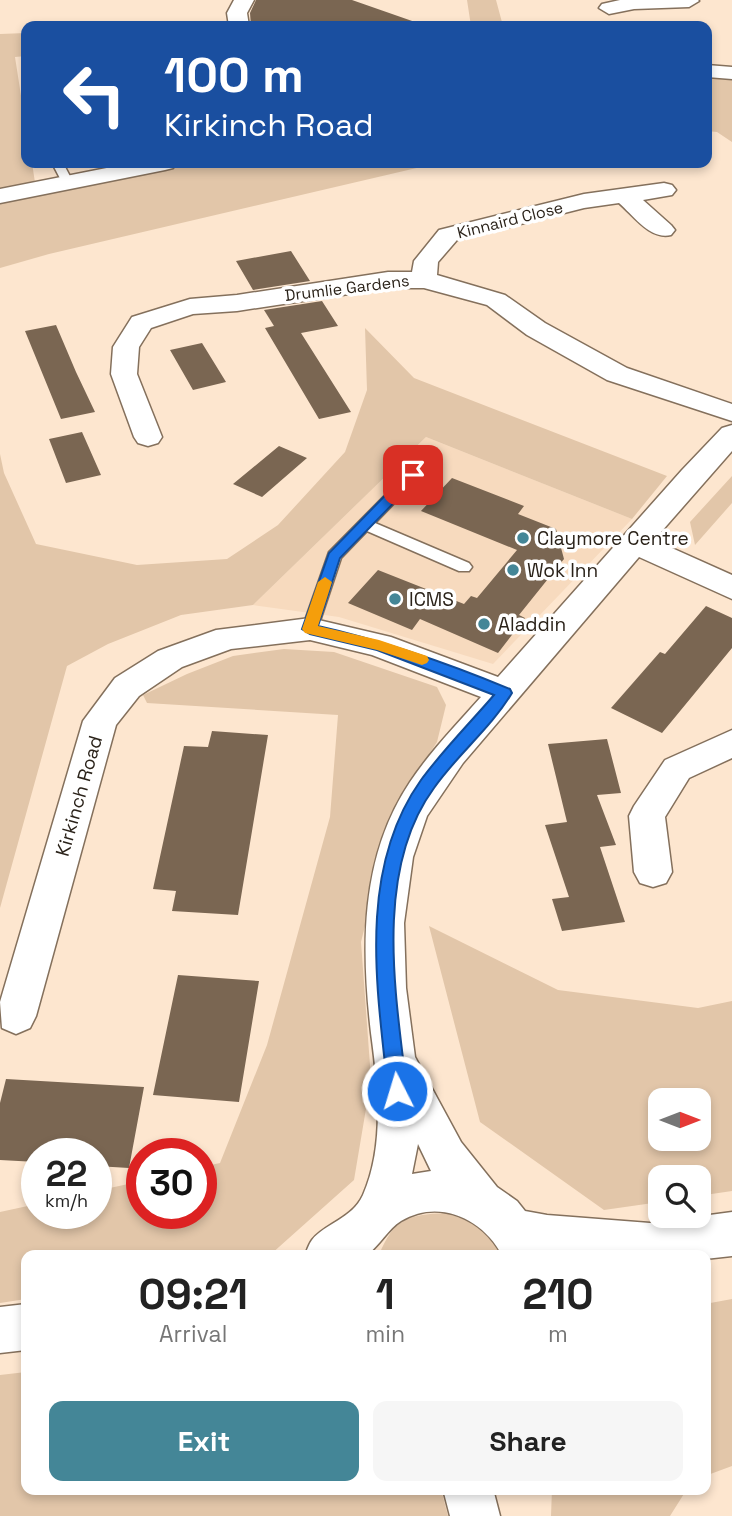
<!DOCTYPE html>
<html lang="en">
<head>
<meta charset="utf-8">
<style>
	body { margin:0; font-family:"Space Grotesk",sans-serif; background:#f6f6f6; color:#222; height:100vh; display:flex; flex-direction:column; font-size:26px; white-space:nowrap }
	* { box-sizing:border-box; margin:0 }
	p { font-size:23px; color:#767676 }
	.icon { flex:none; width:38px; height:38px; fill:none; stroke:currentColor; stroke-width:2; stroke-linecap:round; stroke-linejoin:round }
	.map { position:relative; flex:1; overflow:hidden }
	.sheet { position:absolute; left:21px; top:1250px; width:690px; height:245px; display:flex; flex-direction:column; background:#fff; border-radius:14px; box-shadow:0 4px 10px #0003 }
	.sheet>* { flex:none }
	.hud { position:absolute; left:21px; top:21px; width:691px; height:147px; border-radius:14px; box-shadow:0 4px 10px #0003; background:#1a4fa0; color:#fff; overflow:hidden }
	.needle { width:46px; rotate:90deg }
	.fabs { position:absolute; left:648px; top:1088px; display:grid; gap:14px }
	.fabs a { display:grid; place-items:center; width:63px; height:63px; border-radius:14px; background:#fff; box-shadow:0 4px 10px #0003; font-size:35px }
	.speed { position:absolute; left:21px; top:1138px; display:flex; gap:14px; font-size:35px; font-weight:700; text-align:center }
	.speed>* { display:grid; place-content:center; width:91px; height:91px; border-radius:50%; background:#fff; box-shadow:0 4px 10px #0003; line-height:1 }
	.speed small { font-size:18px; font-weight:400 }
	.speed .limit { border:10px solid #d22; background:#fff; color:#111 }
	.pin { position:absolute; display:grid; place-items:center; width:60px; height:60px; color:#fff; margin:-30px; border-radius:14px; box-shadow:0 4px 10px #0006 }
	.me { position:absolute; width:77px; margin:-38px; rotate:355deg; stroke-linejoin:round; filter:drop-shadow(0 0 5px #0008) }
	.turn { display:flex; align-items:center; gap:24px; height:147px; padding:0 28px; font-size:32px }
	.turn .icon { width:91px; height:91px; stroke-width:2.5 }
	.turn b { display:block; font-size:49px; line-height:60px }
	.eta { display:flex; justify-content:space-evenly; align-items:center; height:119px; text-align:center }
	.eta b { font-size:42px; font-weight:700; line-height:49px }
	.cta { display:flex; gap:14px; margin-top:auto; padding:14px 28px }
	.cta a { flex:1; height:80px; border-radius:14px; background:#448697; color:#fff; font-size:28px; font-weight:700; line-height:80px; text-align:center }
	.cta a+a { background:#f6f6f6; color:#222 }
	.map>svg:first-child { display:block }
	.built { fill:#f7dabe }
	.green { fill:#e2c6a9; fill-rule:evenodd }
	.building { fill:#7a6652 }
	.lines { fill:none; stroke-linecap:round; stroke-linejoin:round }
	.service-casing { stroke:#84705c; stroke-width:3 }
	.minor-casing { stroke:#84705c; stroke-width:3 }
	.service { fill:#fff; fill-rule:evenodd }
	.minor { fill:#fff; fill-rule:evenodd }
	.route { fill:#1a73e8; stroke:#114b97; stroke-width:2 }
	.slow { fill:#f59e0b }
	.poi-dot { fill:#448697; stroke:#fff; stroke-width:2.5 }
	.labels { text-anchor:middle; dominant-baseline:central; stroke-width:7; stroke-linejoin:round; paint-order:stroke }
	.far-street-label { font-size:16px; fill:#2a2219; stroke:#fff }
	.poi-label { font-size:19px; fill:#2a2219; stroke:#fff; text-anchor:start }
	.street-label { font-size:19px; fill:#2a2219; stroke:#fff }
</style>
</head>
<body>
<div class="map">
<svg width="732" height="1516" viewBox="0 0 732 1516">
	<rect width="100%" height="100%" fill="#fde6cf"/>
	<path class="built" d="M426,437L632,519L493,664L339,617L253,605Z"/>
	<path class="green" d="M467,0H496L503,26H471Z
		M26,33V56L15,57L26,128V163H32L36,189L0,196V34Z
		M707,76L732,77V142L717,132L707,131Z
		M193,163H438L49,254L0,268V204Z
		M365,328L414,378L667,476L632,519L426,437L253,605L181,615L108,644L67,666L0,908V454L4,473L36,544L137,565L227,559L278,525L345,452L367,390Z
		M732,476V503L695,545L690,522Z
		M284,649L334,652L437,687L446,705L437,742L394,809L361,942L371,1079L354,1180L270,1255H26V1299L0,1303V1212L37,1204V1213H96V1191L142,1181V1213H201V1167L220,1163L267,1045L330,817L338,715L147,703L143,695L187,674L233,656Z
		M429,926L558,990L698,1008L732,1001V1191L698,1196V1178H660V1202L604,1210L480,1122ZM660,1101H698V1139H660Z
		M445,1213C468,1220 493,1229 499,1255H379C394,1218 408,1215 445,1213Z
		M732,1299V1466L705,1476V1304Z
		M26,1372V1489H441L448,1516H0V1375Z
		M552,1489H687L670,1516H551Z"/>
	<path class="building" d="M256,0H352L415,22V26H251L250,13Z
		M291,251L310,281L253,290L236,261Z
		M322,301L338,326L301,333L351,412L319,419L265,328L274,326L264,310Z
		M56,325L76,372L95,412L61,419L25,331Z
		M202,343L226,382L193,390L170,350Z
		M82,432L101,475L66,483L49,439Z
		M279,446L307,458L262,497L233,484Z
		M452,478L524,506L518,514L556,529L564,559L519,615L525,618L498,653L420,619L412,630L348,603L378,570L464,604L471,596L477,598L517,550L421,511Z
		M706,606L732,618V648L662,733L611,708L660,652L665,654Z
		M212,731L268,735L238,915L172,911L176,891L153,889L184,746L208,747Z
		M607,739L621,793L597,795L616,845L600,847L625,922L562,931L552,899L569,897L545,825L567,822L548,744Z
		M178,975L259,981L239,1102L153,1095Z
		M6,1079L144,1087L129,1168L96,1166V1153H37V1162L0,1160V1103Z"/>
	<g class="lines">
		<g class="service-casing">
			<path id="service" d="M52,163H63L73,182L71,184H63Z
				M429,455L436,459L434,462L375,523L469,563L472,567L469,571H459L367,531L341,558L316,633H304L302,629L329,552L424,456Z"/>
		</g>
		<g class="minor-casing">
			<path id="minor" d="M234,0H254L247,13L249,26H229L227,13Z
				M620,0H698L699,1L689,7L634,9L609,14L599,8L602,4Z
				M707,65L732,67V79L707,77Z
				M132,163H176L173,168L165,170L0,203V189Z
				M664,183L672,185L676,190L672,195L643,200L671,225L675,230L671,235C650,240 634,216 619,203L584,208L457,240L438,262L437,275L505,295L545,323L627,368L732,404V421L607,380L527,335L487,305L424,288H388L237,311L193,314L151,328L139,347L137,374L162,437L158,443L148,446L138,443L134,437L111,374L113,347L132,317L190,299L237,295L388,272H412L414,261L439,230L584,194Z
				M732,425V451L654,540L732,575V599L639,557L463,763L427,816L413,857L404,923L406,988L415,1057L461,1142L497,1187L517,1201L525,1211L547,1215L650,1223L732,1212V1256L705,1259V1255H502C483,1219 439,1198 401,1221C388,1229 380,1245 367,1255H305C307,1250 309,1244 312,1240C324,1224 352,1219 363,1195C385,1145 378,1085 371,1033C361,947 360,857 410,782C430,752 456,725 481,697L372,655L310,640L231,649L182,667L139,696L116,725L36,1016L30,1028L16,1034L2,1028L0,1002L83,721L115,678L158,651L216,630L310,618L391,637L498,677L682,470L722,428ZM418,1144L431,1171L412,1174Z
				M732,730V758L689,778L665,817L672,872L666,883L653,887L640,883L634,872L629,816L634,806L665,760Z
				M26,1304V1350L0,1353V1307Z
				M443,1489H493L500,1516H450Z"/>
		</g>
		<use href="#service" class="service"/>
		<use href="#minor" class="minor"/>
	</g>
	<path class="route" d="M413,471L419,475L418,478L340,558L318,626C385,641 447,663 510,689L512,693C491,728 457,755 434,788C373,871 396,997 407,1091L404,1097L397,1100L390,1097L388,1091C377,988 357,870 421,780C443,750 470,723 494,695L377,650L310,634L302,629L329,553L408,472Z"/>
	<path class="slow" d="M325,577L332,582L318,626L379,640L427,656L429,660L427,663L422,665L377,650L305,633L302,629L318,582Z"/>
	<g class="poi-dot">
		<circle cx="523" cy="538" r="7"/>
		<circle cx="513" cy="570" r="7"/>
		<circle cx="395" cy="599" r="7"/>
		<circle cx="484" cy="624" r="7"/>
	</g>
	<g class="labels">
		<g class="far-street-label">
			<text transform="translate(510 220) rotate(-14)">Kinnaird Close</text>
			<text transform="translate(347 288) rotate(-7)">Drumlie Gardens</text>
		</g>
		<g class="poi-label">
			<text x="537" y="538">Claymore Centre</text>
			<text x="527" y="570">Wok Inn</text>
			<text x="409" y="599">ICMS</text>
			<text x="498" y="624">Aladdin</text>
		</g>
		<g class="street-label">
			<text transform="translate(79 796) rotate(-74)">Kirkinch Road</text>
		</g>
	</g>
</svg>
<div class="fabs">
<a><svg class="needle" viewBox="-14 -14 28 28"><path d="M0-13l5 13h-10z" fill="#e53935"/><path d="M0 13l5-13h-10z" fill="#767676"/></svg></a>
<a><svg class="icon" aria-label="search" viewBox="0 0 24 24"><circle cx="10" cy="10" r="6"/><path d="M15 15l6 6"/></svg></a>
</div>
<div class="speed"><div>22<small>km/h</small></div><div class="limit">30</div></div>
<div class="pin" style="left:413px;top:475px;background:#d93025"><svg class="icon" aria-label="arrive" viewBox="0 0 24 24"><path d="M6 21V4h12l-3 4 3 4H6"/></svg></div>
<svg class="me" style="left:397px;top:1091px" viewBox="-20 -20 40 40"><circle r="17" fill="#1a73e8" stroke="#fff" stroke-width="3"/><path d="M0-11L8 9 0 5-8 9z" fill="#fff"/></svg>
<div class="hud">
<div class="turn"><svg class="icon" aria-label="left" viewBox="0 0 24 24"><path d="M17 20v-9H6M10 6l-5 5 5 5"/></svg><div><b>100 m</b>Kirkinch Road</div></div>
</div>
<section class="sheet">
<div class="eta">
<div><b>09:21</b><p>Arrival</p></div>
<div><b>1</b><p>min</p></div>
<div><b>210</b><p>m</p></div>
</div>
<div class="cta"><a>Exit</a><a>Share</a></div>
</section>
</div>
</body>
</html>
